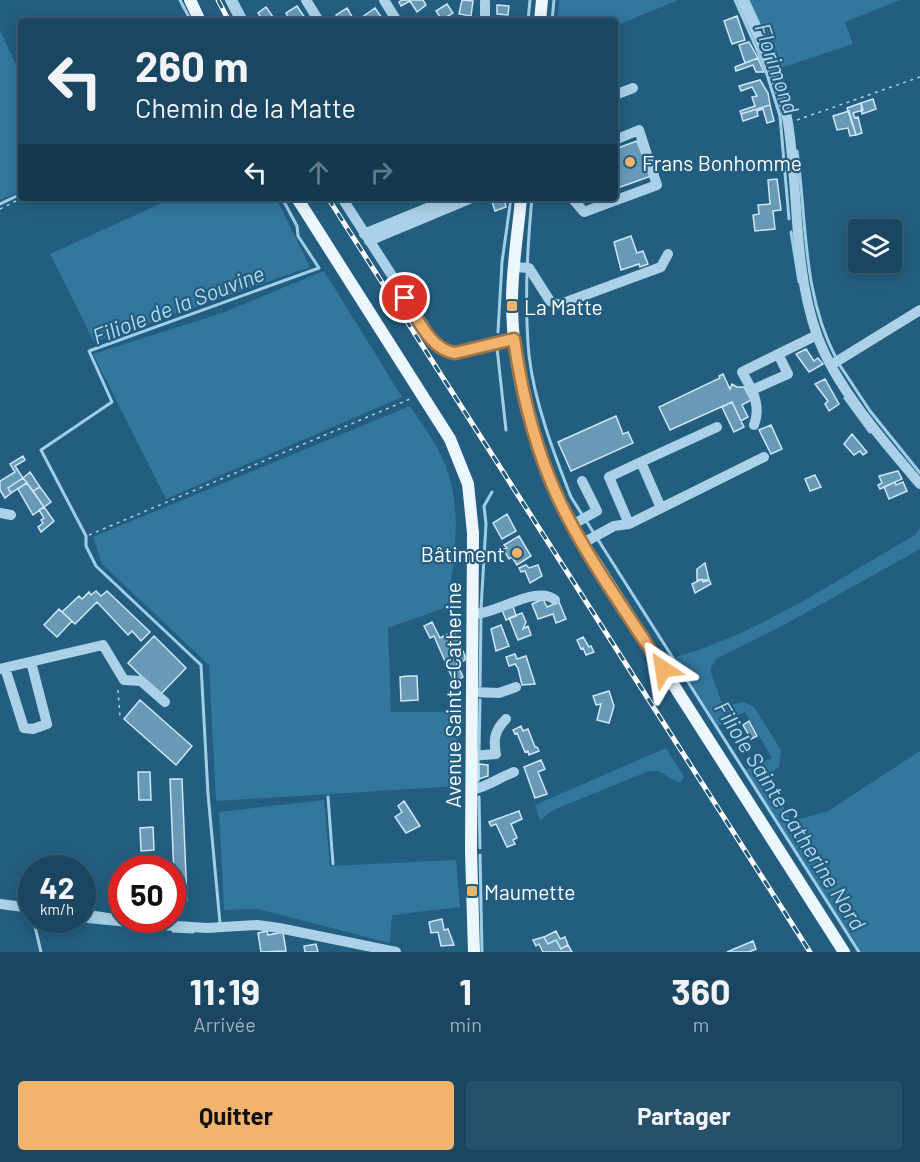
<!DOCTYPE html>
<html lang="fr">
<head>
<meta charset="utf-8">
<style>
	body { margin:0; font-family:Barlow,sans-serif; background:#27506a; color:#f1f3f6; height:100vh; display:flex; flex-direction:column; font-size:22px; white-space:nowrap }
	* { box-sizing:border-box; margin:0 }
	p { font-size:20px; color:#9fb1bd }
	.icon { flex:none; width:33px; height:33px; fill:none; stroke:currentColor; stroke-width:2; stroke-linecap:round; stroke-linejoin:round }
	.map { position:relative; height:952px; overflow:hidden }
	.sheet { display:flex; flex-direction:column; background:#1a4661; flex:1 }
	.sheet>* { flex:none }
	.banner { position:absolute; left:18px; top:18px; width:600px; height:183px; border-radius:6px; box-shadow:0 3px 15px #0003,0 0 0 2px #385e76; background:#1a4661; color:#f1f3f6; overflow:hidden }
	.fabs { position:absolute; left:848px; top:219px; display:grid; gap:12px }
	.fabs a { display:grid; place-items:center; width:54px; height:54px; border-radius:6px; background:#1a4661; box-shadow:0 3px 15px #0003,0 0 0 2px #385e76; font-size:30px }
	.speed { position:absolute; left:18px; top:855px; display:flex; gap:12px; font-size:30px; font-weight:700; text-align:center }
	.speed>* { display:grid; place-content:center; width:78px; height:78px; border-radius:50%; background:#1a4661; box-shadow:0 3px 15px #0003,0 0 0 2px #385e76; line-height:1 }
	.speed small { font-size:15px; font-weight:400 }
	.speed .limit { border:9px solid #d22; background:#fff; color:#111 }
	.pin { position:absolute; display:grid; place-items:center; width:51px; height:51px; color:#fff; margin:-26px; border:3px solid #fff; border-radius:50%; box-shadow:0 2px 6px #0007 }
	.me { position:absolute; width:66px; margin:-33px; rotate:327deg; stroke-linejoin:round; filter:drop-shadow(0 0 4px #0008) }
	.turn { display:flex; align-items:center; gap:21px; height:126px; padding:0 18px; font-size:27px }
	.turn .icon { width:78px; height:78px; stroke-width:2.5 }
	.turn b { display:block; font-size:42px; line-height:51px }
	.lanes { display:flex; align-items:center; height:57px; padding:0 18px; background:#0003; justify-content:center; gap:30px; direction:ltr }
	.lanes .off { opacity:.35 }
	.eta { display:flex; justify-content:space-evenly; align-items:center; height:102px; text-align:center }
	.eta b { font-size:36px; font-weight:700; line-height:42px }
	.button { display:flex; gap:12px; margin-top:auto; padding:12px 18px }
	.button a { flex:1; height:69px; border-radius:6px; background:#f2b36d; color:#111; font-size:24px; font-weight:700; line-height:69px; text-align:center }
	.button a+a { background:#27506a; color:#f1f3f6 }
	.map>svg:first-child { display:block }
	.green { fill:#33779d }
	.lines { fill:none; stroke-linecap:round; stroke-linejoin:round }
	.stream { stroke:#9ecee8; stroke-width:3 }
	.building { fill:#689ab7; stroke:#cee7f6; stroke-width:1.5 }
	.path { stroke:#aad1e7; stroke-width:1.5; stroke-dasharray:3 4.5; stroke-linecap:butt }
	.minor { stroke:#aad1e7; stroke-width:10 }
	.major { stroke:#ecf6fd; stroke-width:12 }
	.rail-casing { stroke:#fff; stroke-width:5 }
	.rail { stroke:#235e81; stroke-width:3; stroke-dasharray:9; stroke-linecap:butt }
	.route-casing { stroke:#9d7447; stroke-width:15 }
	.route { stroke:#f2b36d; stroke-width:10 }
	.poi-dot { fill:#f2b36d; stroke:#235e81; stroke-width:2 }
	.labels { text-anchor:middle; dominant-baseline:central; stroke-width:4.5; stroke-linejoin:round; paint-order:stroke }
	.poi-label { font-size:21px; fill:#fff; stroke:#235e81; text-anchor:start }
	.street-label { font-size:21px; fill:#fff; stroke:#235e81 }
	.water-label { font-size:22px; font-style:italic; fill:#b5daef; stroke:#235e81 }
</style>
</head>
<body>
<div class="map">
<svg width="920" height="952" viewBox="0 0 920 952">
	<rect width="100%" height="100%" fill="#235e81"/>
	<path class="green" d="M559,0H676V1L615,26V21H557Z
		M750,0H900L845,22L853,44L781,68Z
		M0,30L21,76V191L0,200Z
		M173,198H276L310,267L94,342L50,254Z
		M324,271L402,397L166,499L93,354L222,313Z
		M410,406C421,423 434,440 442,457C464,505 455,559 447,607L388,628L391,712H458V786L216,801L209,665L102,564L93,537Z
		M920,528V549L782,626L716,659L710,670L723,706L744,702L754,707L781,750L779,767L764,776L792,821L828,811L920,751V952H861L745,770L772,758L745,712L718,726L675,657C761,633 838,579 915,535Z
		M666,748L684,777L680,783L658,771H649L553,810L540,820L535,805Z
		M324,800L330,866L456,860L460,907L392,915L390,943L258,909L224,910L219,812Z"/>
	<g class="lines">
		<path class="stream" d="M180,0L191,21
			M236,0L247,21
			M735,0L765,68L780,116L789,219
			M748,0L779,67L784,86
			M528,21L530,0
			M552,21L554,0
			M797,151C807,222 802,293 836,358
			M532,198C527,250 524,303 529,355C534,401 554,454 571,497L859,952
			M0,204L21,194
			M791,232L799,282
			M498,332L502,262L511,198
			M497,348L506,430
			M839,364L870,411L920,473
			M845,398L870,432
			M481,609L486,524L484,506L492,492
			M480,686L481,615
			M479,751L480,700
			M478,760V781
			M328,797L333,864
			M479,797L480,848
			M480,855L482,952
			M32,914L41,952
			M73,920L122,925
			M220,923L208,794L201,665L96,566L86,546V536L41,450L112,402L89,351L319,268L298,236L297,226L282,198
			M173,931L193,932"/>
	</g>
	<path class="building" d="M402,0H423L426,5L417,12L410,1L401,6L399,2Z
		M462,0L473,1L471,16L459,14Z
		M447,4L453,13L442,20L436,11Z
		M497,5L509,6L508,15L497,14Z
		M297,6L305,18L290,21L286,13Z
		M266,7L273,17L263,21L258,13Z
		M347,8L354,20L340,21L336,15Z
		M375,8L384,21H363L361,18Z
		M737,16L745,40L732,44L724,21Z
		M749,42L758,58L745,63L739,45Z
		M758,58L764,72H756L753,65L736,71L735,67Z
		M760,80L768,93L770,105L741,114L740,111L755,106L752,97L757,96L752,87L741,91L739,86Z
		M873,99L876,109L862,114L861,103Z
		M861,103L863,110L853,113L855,118L858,117L862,133L856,135L847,108Z
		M770,105L774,121L767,123L763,109L757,111L758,116L743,121L741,114Z
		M849,111L856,135L850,136L848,128L837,130L833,116Z
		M637,141L651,176L615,189V149Z
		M777,179L781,210L773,211L775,229L755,231L753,215L759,214L758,205L770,204L768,180Z
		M491,198H508V201L505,202L506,207L495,211Z
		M631,236L637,253L643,251L648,264L640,267L639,264L621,270L614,242Z
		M806,349L814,361L818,358L823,364L809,372L796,354Z
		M723,374L730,389L732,384L737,387H744L751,400L742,405L748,417L741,421L732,402L670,430L659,407L720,378L719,376Z
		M825,379L839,404L829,411L825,404L828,401L815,384Z
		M732,402L744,427L734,432L722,407Z
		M616,416L623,434L628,432L633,443L571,471L558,442Z
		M771,425L782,449L771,454L759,430Z
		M852,434L867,452L863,455L860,451L854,455L844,444Z
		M23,456L25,460L15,466L23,478L8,488L11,493L5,498L0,490V481L15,472L10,464Z
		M898,471L902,479L880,489L878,485L882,483L879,476Z
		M30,472L40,487L33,491L23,478Z
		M815,475L821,487L810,491L805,479Z
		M23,478L27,483L11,493L8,488Z
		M895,482L896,485L903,482L907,491L889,499L884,487Z
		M27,483L44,507L33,515L18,489Z
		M40,487L51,502L44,507L33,491Z
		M44,507L54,521L41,532L38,527L43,523L41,520L44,518L39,510Z
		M507,514L516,531L502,539L493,523Z
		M519,536L531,556L517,565L512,557L509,559L503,549L507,548L504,545Z
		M705,563L709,580H697V569Z
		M526,565L529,568L538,565L542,576L530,583L525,571L521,572L519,568Z
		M702,579L703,582L709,580L711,584L695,593L692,584Z
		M96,591L101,596L107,591L150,632L141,641L132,631L128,635L97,602L75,624L62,612L79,596L82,599L89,592L91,595Z
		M543,599L547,607L559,602L566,619L556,623L553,614L538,619L532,604Z
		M513,606L516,616L506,620L502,610Z
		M59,609L72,621L57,637L44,625Z
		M522,613L526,622L523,629L528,626L531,635L518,640L509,618Z
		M432,622L440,638L454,631L465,656V660L457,664L463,677L454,682L434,636L430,638L424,626Z
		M501,625L509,646L496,651L491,629Z
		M154,636L186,668L160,695L128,663Z
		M583,637L589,647L591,646L594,652L586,655L583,648L581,649L577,640Z
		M515,654L517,659L526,656L535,684L522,685L518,668L515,664L509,666L506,657Z
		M408,676H417L418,700L401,701L400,677Z
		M609,691L614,706L609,723L597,720L601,704L596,705L593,696Z
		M140,700L192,746L176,765L124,719Z
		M749,721L757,736L751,739L743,725Z
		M521,726L523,731L528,729L535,747H537L539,751L529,755L528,751L525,752L517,733L515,734L513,730Z
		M541,760L545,769L538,772L547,794L535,798L524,767Z
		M479,764L488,765V776L479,779Z
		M138,772H150L151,800H139Z
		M170,779H182L187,900L175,901Z
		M404,801L420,826L406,833L395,817L402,812L398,806Z
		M519,811L522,819L511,824L517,838L513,840L515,844L507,847L496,824L491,826L489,822Z
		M153,827L154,850L141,851L140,828Z
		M442,919L444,930L448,929L454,945L441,946L438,932L431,933L429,922Z
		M267,931L268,935L283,932L286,951L261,952L258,933Z
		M556,931L560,939L565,937L568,945L561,949L556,940L548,944L544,937Z
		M544,937L548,944L556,940L561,949L568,945L572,952H543L539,944L536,946L533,940Z
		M753,941L756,949L749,952H727Z
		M316,944L318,952H305L304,946Z"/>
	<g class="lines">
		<path class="path" d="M797,120L920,77
			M0,209L20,199
			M89,535L410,399
			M118,690L120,716"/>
		<path class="minor" d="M230,0L241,21
			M306,0L319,21
			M384,0L397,21
			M742,0C759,40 781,80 788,123C799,193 793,268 817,335C835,386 884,442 920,484
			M485,21V2
			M615,95L633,88
			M342,198L438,347L455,353L514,339
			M572,198L584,212L657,185L639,130L615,140
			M364,234L452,198
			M369,241L472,198
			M514,267L529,268L550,301L558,305L661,267L668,254
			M778,354L788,374L752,390L742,372L817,335
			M831,365L920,310
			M752,390C757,402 759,413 754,425
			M661,508L641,462L717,427
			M0,513L11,515
			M629,524L609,477L641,462
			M572,525L597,511L582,481
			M583,543L614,526L629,524L764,457
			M472,614C495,615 537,584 555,600
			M5,668L24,728L33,729L47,724L31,662
			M0,669L103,645L124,680L141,681L165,702
			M472,692L499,693L516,687
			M471,756L496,754C493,739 495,730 506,719
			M471,790C487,787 498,778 514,772
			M0,904L32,908
			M82,914L146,924L207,928L257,925L279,928L396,952"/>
		<path class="major" d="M190,0L200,21
			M540,21L542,0
			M297,198L450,439L468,484L473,533L471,851L474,952
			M521,198C518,234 511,272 512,308C514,390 540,473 583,543L844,952"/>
		<g class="rail-casing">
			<path id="rail" d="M218,0L229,21
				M328,198L810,952"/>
		</g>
		<use href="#rail" class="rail"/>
	</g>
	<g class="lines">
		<g class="route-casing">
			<path id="route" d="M405,298C417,317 430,350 455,353L514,339C522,395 535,450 560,502C588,560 628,614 663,669"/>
		</g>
		<use href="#route" class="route"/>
	</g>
	<g class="poi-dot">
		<circle cx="630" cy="162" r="6"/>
		<rect x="506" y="300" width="12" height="12" rx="3"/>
		<circle cx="517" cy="553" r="6"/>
		<rect x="466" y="885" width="12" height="12" rx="3"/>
	</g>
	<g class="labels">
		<g class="poi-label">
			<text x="642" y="162">Frans Bonhomme</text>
			<text x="524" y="306">La Matte</text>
			<text x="505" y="553" text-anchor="end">Bâtiment</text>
			<text x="484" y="891">Maumette</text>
		</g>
		<g class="street-label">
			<text transform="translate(452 695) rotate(-90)">Avenue Sainte-Catherine</text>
		</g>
		<g class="water-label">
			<text transform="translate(778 68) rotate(71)">Florimond</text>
			<text transform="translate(178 304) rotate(-21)">Filiole de la Souvine</text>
			<text transform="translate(791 815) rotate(58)">Filiole Sainte Catherine Nord</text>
		</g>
	</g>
</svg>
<div class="fabs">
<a><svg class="icon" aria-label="layers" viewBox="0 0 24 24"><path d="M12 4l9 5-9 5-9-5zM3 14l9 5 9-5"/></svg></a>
</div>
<div class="speed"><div>42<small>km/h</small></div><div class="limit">50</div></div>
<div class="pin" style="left:405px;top:298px;background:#d93025"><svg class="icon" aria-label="arrive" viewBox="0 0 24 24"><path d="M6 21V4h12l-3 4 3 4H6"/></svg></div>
<svg class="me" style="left:663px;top:669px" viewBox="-20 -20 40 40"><path d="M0-17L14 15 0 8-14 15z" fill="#f2b36d" stroke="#fff" stroke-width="4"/></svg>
<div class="banner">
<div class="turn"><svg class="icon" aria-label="left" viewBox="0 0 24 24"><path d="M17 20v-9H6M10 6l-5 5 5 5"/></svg><div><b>260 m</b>Chemin de la Matte</div></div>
<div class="lanes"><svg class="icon" aria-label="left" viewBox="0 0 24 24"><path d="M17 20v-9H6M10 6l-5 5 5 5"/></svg><svg class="icon off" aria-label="ahead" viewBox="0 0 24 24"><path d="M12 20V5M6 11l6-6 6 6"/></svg><svg class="icon off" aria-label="right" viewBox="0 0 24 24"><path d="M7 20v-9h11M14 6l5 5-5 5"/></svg></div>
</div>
</div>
<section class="sheet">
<div class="eta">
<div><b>11:19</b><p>Arrivée</p></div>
<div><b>1</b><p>min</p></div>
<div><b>360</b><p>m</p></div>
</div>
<div class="button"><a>Quitter</a><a>Partager</a></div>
</section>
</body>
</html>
